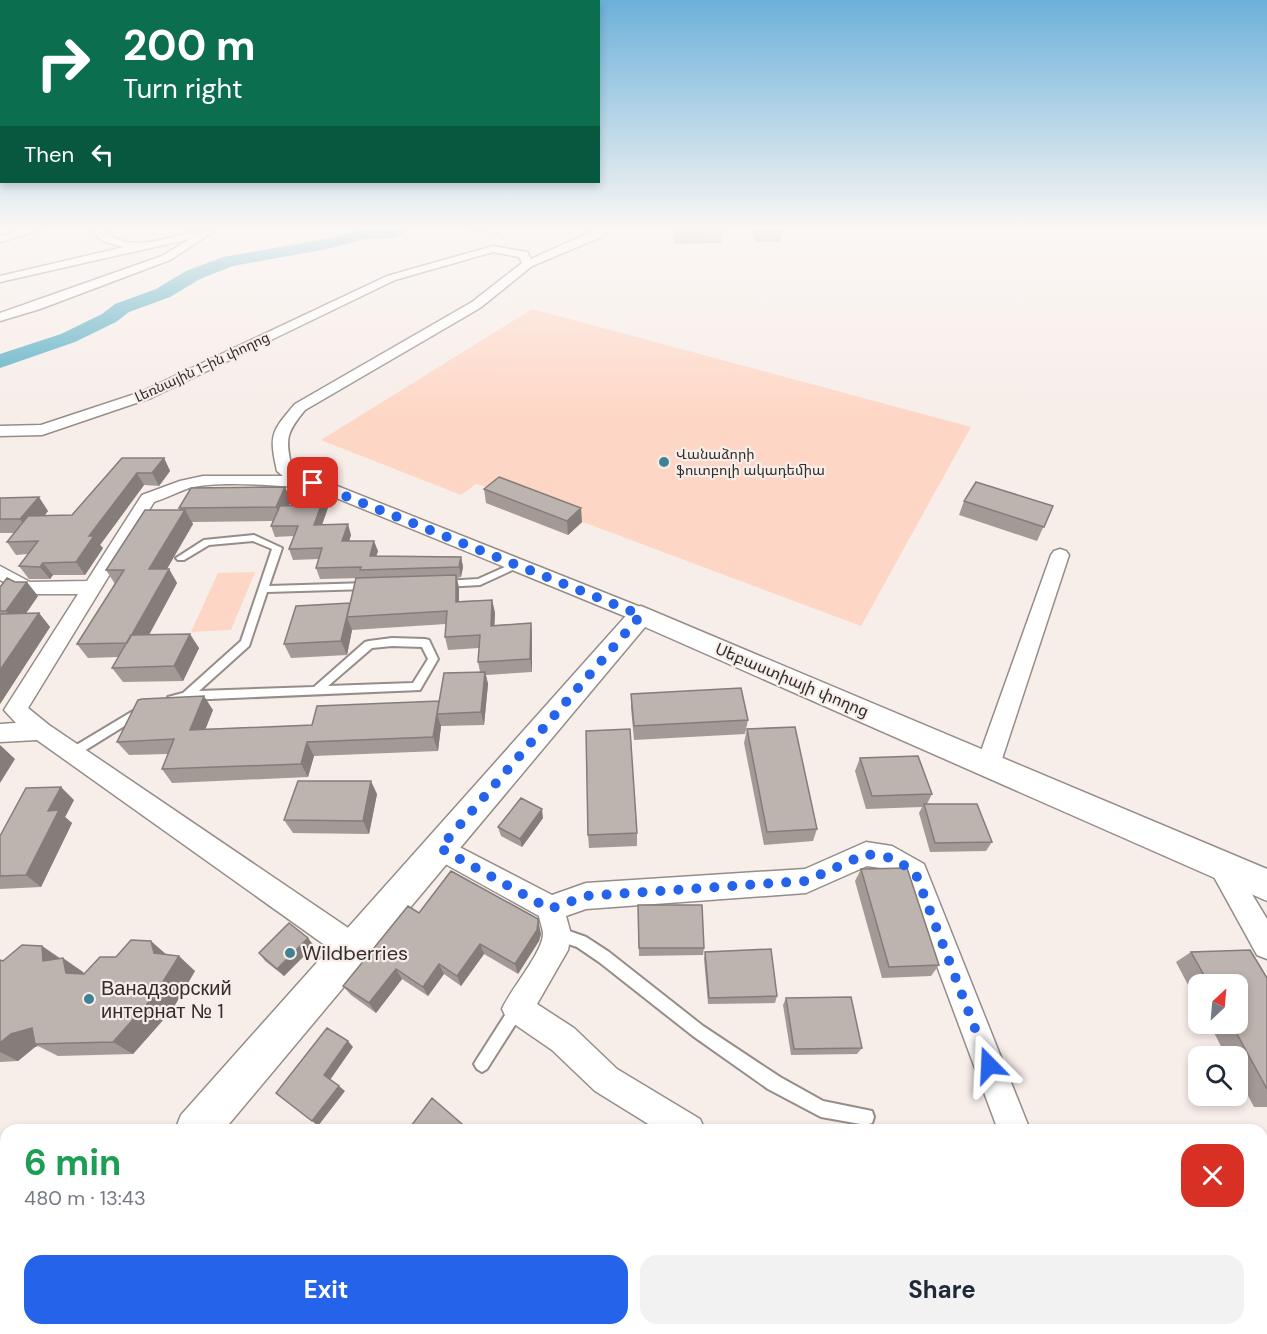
<!DOCTYPE html>
<html lang="en">
<head>
<meta charset="utf-8">
<style>
	body { margin:0; font-family:"DM Sans","Noto Sans Armenian",sans-serif; background:#f2f2f3; color:#1f2937; height:100vh; display:flex; flex-direction:column; font-size:22px; white-space:nowrap }
	* { box-sizing:border-box; margin:0 }
	p { font-size:20px; color:#747a83 }
	.icon { flex:none; width:33px; height:33px; fill:none; stroke:currentColor; stroke-width:2; stroke-linecap:round; stroke-linejoin:round }
	.map { position:relative; flex:1; overflow:hidden }
	.sheet { position:absolute; left:0px; top:1124px; width:1268px; height:212px; display:flex; flex-direction:column; background:#fff; border-radius:18px 18px 0 0; box-shadow:0 3px 9px #0003 }
	.sheet>* { flex:none }
	.guide { position:absolute; left:0px; top:0px; width:600px; height:183px; box-shadow:0 3px 9px #0003; background:#0b6e4f; color:#fff; overflow:hidden }
	.needle { width:39px; rotate:26deg }
	.controls { position:absolute; left:1188px; top:974px; display:grid; gap:12px }
	.controls a { display:grid; place-items:center; width:60px; height:60px; border-radius:12px; background:#fff; box-shadow:0 3px 9px #0003; font-size:30px }
	.pin { position:absolute; display:grid; place-items:center; width:51px; height:51px; color:#fff; margin:-26px; border-radius:12px; box-shadow:0 3px 9px #0006 }
	.me { position:absolute; width:66px; margin:-33px; rotate:339deg; stroke-linejoin:round; filter:drop-shadow(0 0 4px #0008) }
	.turn { display:flex; align-items:center; gap:21px; height:126px; padding:0 24px; font-size:27px }
	.turn .icon { width:78px; height:78px; stroke-width:2.5 }
	.turn b { display:block; font-size:42px; line-height:51px }
	.then { display:flex; align-items:center; height:57px; padding:0 24px; background:#0003; gap:12px; font-size:22px }
	.round { display:grid; place-items:center; flex:none; width:63px; height:63px; border-radius:18px; background:#f2f2f3 }
	.head { display:flex; align-items:center; justify-content:space-between; height:102px; padding:0 24px }
	h1 { font-size:36px; font-weight:700; line-height:45px; color:#1e9e55 }
	.cta { display:flex; gap:12px; margin-top:auto; padding:12px 24px }
	.cta a { flex:1; height:69px; border-radius:18px; background:#2563eb; color:#fff; font-size:24px; font-weight:700; line-height:69px; text-align:center }
	.cta a+a { background:#f2f2f3; color:#1f2937 }
	.map>svg:first-child { display:block }
	.green { fill:#fed6c5 }
	.lines { fill:none; stroke-linecap:round; stroke-linejoin:round }
	.river { fill:#52acc2; fill-rule:evenodd }
	.service-casing { stroke:#968d88; stroke-width:4 }
	.minor-casing { stroke:#968d88; stroke-width:3 }
	.tertiary-casing { stroke:#968d88; stroke-width:3 }
	.path { stroke:#908986; stroke-width:2; stroke-dasharray:2 1.5; stroke-linecap:butt }
	.service { fill:#fff; fill-rule:evenodd }
	.minor { fill:#fff; fill-rule:evenodd }
	.tertiary { fill:#fff; fill-rule:evenodd }
	.wall { fill:#a39a96 }
	.shaded-wall { fill:#847d7a }
	.building { fill:#bdb3af; stroke:#847d7a; stroke-width:1.5 }
	.route { stroke:#2563eb; stroke-width:10; stroke-dasharray:0 18 }
	.poi-dot { fill:#408293; stroke:#f7ede9; stroke-width:2 }
	.labels { text-anchor:middle; dominant-baseline:central; stroke-width:4.5; stroke-linejoin:round; paint-order:stroke }
	.far-street-label { font-size:14px; fill:#322e2c; stroke:#f7ede9 }
	.far-poi-label { font-size:14px; fill:#322e2c; stroke:#f7ede9; text-anchor:start }
	.street-label { font-size:16px; fill:#322e2c; stroke:#f7ede9 }
	.near-poi-label { font-size:20px; fill:#322e2c; stroke:#f7ede9; text-anchor:start }
</style>
</head>
<body>
<div class="map">
<svg width="1267" height="1334" viewBox="0 0 1267 1334">
	<rect width="100%" height="100%" fill="#f7ede9"/>
	<path class="green" d="M532,309L971,427L861,626L583,522L568,535L486,503L500,490L476,484L461,495L321,440Z
		M255,572L231,630L191,632L218,573Z"/>
	<g class="lines">
		<path class="river" d="M411,229L395,238L365,239L327,249L233,266L200,279L170,297L129,312L116,322L75,342L0,368V354L61,334L102,314L115,304L156,289L186,271L223,257L326,239L363,229Z"/>
		<g class="service-casing">
			<path id="service" d="M254,535L282,548L269,586L368,583L373,586L368,589L267,592L249,646L199,691L314,687L365,642L369,641L392,638L425,639L429,640L438,659L420,690L187,700L172,704L168,703L167,700L168,697L183,693L241,641L272,549L253,541L209,545L184,560H178L176,558L204,540ZM392,646L422,647L428,659L413,683L328,686L372,648Z
				M516,562L521,565L519,567L480,585L444,587L439,584L444,581L478,579Z
				M143,705L147,706L149,709L147,712L76,756L72,758L68,756L66,753L68,750Z
				M558,927L586,937L609,952L703,1026L780,1077L823,1101L872,1111L874,1117L872,1123L866,1125L821,1117L768,1089L693,1036L599,962L577,947L553,939L551,934L553,929Z
				M517,1002L522,1004L524,1009L522,1014L487,1069L482,1072L477,1069L474,1064L477,1059L512,1004Z
				M184,1329H205L207,1334H186Z
				M311,1329H340L338,1334H309Z
				M483,1329H504L506,1334H485Z"/>
		</g>
		<g class="minor-casing">
			<path id="minor" d="M24,229H43L0,242V236Z
				M91,229H102C127,254 163,239 192,232L197,234L206,229L213,232L170,260L40,309L0,321V313L162,256L190,239L0,282V276L124,247L102,241Z
				M597,229H609L599,238L532,266L480,308L305,410C286,433 285,439 292,468L648,610L651,615L648,620L641,622L634,620L312,488C280,486 219,480 189,488C178,492 166,498 154,502L28,708L49,725L363,938L367,948L363,958L353,962L343,958L37,740L0,742V724L16,723L4,710L78,594H26L0,580V566L30,582L87,581L142,495L180,481L203,476H283L277,471C269,435 271,432 295,404L472,302L522,263L519,257L493,252L395,280L151,398L42,435L0,436V426L41,425L141,392L387,276L493,246L527,252L531,259Z
				M1060,549L1066,551L1069,555L1000,765L996,772L988,775L980,772L976,765L1051,555L1054,551Z
				M440,837L552,895L586,883L805,869L866,842L892,846L924,864L1030,1130H998L905,880L887,869L867,866L806,893L586,909L566,916L571,934L568,950L537,1004L574,1028L617,1069L700,1119L705,1130H658L595,1091L552,1050L507,1019L502,1009C510,990 543,952 543,934C543,929 540,922 539,916L431,856L427,848L431,840Z
				M1221,854L1230,858L1267,919V959L1257,955L1208,866L1212,858Z
				M0,1230L6,1233V1273L0,1270Z
				M932,1329H970L972,1334H934Z
				M1136,1329H1178L1180,1334H1138Z"/>
		</g>
		<g class="tertiary-casing">
			<path id="tertiary" d="M641,606L1267,869V901L645,627L224,1130H175L181,1115L632,609Z
				M6,1313V1329H48L46,1334H0V1324Z"/>
		</g>
		<path class="path" d="M466,229L498,234L504,238"/>
		<use href="#service" class="service"/>
		<use href="#minor" class="minor"/>
		<use href="#tertiary" class="tertiary"/>
	</g>
	<path class="wall" d="M672,229H721L722,232L721,243L675,244Z
		M751,229H781V242H755Z
		M122,458H164L170,471L159,486L144,485L100,545L103,548L85,575H53L50,579H29L19,566L28,554L16,555L7,542L14,533H0V498L48,511L45,515H72Z
		M285,487L291,501L289,505H306L331,499L322,525L351,535L349,541L378,551L376,556L461,557L463,567L461,577L457,578L459,588V601L492,600L495,613L494,625L531,623L532,636V672L486,675L488,684L484,725L441,726L438,751L314,756L308,777L172,783L162,769L168,754L129,755L117,742L213,710L205,729L312,725L439,701L480,672L478,662L479,648L448,650L445,637L446,624L352,630L347,655L291,658L284,644L350,604L362,578L320,579L316,568L319,559L293,560L289,549L294,536L275,537L271,526L273,521L192,522L193,524L167,569H169L177,583L149,635L199,648L183,681L123,682L112,668L118,657L88,658L77,644L115,584L106,570L180,510L179,508Z
		M484,489L582,522L568,535L486,503Z
		M964,501L1053,506L1037,541L959,515Z
		M0,586L38,596L26,613H39L50,627L0,704Z
		M631,694L748,720L745,734L634,740L631,708Z
		M747,729L817,829L813,841L764,845L744,743Z
		M860,758L932,794L927,804L992,842L986,851L930,852L919,813L922,807L866,809L855,771Z
		M377,794L369,834L293,833L284,820Z
		M74,800L65,817L72,823L41,887L0,889V836Z
		M543,818L522,847L501,836L498,827Z
		M637,833V846L589,848L588,835Z
		M861,869L939,965L931,976L882,978L855,881Z
		M638,905L704,948L703,955L639,956Z
		M419,913L541,934L539,941L518,974L484,954L461,986L444,974L428,996L402,979L376,1013L351,995L343,986Z
		M308,938L314,946L284,976L265,961L259,953Z
		M42,946L60,958L83,972L84,974L116,957L167,955L195,971L172,1010L133,1054L58,1056L38,1046L35,1047L18,1061L0,1062V960L3,961Z
		M705,952L777,996L775,1003L708,1004L704,959Z
		M1191,952L1267,978V1107H1254L1238,1077V1056H1226L1209,1023H1238V984H1198V1004L1176,962Z
		M786,998L862,1048L857,1054L791,1055L783,1005Z"/>
	<path class="shaded-wall" d="M164,458L170,471L159,486L152,473Z
		M137,473L144,485L100,545L103,548L85,575L76,562L89,536Z
		M285,487L291,501L282,521L276,507Z
		M327,489L331,499L318,536L314,525Z
		M39,497L48,511L30,533L20,519Z
		M581,508L582,522L568,535L567,521Z
		M185,510L193,524L158,584L149,569Z
		M348,524L351,535L346,552L342,541Z
		M374,541L378,551L373,566L370,556Z
		M461,557L463,567L461,577L459,567Z
		M43,563L53,575L50,579L40,567Z
		M169,569L177,583L137,657L127,643Z
		M456,575L459,588V615L456,602Z
		M27,582L38,596L18,625L6,611Z
		M492,600L495,613L494,639L491,626Z
		M350,603L347,617L352,630L347,655L341,641Z
		M39,613L50,627L0,704V670Z
		M531,623L532,636V672L530,659Z
		M190,634L199,648L183,681L174,666Z
		M485,672L488,684L484,725L481,712Z
		M204,696L213,710L200,743L190,730Z
		M439,701L437,714L441,726L438,751L433,737Z
		M307,742L314,756L308,777L301,764Z
		M0,745L15,759L0,783Z
		M371,781L377,794L369,834L363,821Z
		M61,787L74,800L65,817L72,823L41,887L26,875L48,811Z
		M542,809L543,818L522,847L520,839Z
		M538,919L541,934L539,941L518,974L515,964Z
		M308,938L314,946L284,976L277,969Z
		M151,941L168,956L154,953Z
		M480,944L484,954L461,986L457,976Z
		M42,946L63,961H43Z
		M179,956L195,971L172,1010L133,1054L113,1042Z
		M63,958L83,972L86,987L66,973Z
		M439,964L444,974L428,996L423,987Z
		M396,969L402,979L376,1013L369,1003Z
		M32,1028L35,1044L38,1046L35,1047L18,1061L0,1052V1043L11,1034Z
		M348,1041L353,1047L330,1080L324,1075Z
		M339,1086L345,1091L318,1126L312,1121Z
		M0,1282L3,1285L0,1289Z"/>
	<path class="building" d="M675,229H721L722,232L675,233Z
		M756,229H781L782,231H757Z
		M122,458H164L152,473H137L89,536H94L76,562L43,563L40,567L19,566L38,541L7,542L28,516L72,515Z
		M499,477L581,508L567,521L484,489Z
		M976,482L1053,506L1044,527L964,501Z
		M314,484L327,489L314,525L348,524L342,541H374L370,556L461,557L459,567L360,570L361,567L316,568L322,548L289,549L298,526H271L280,506L306,505Z
		M285,487L276,507L179,508L191,488Z
		M39,497L20,519H0V498Z
		M145,510H185L149,569H169L127,643L77,644L124,570H106Z
		M456,575V602L492,600L491,626L531,623L530,659L478,662L480,635L445,637L447,611L347,617L356,578Z
		M7,578L15,582H27L6,611H0V586H1Z
		M350,603L341,641L284,644L296,606Z
		M39,613L0,670V614Z
		M190,634L174,666L112,668L131,635Z
		M485,672L481,712L437,714L444,673Z
		M741,688L748,720L634,726L631,694Z
		M204,696L190,730L312,725L317,706L439,701L433,737L307,742L301,764L162,769L174,739L117,742L138,700L142,699Z
		M795,727L817,829L767,832L747,729Z
		M630,729L637,833L588,835L586,731Z
		M918,756L932,794L872,796L860,758Z
		M298,781H371L363,821L284,820Z
		M61,787L48,811L59,810L26,875L0,876V836L26,788Z
		M521,798L542,809L520,839L498,827Z
		M924,804H977L992,842L935,843Z
		M907,868L939,965L889,967L861,869Z
		M451,871L538,919V923L537,930L515,964L480,944L457,976L439,964L423,987L396,969L369,1003L343,986L408,906L419,913Z
		M638,905H702L704,948H639Z
		M289,923L308,938L277,969L259,953Z
		M131,940L151,941L154,953L179,956L154,996L113,1042L35,1044L32,1028L11,1034L0,1043V960L3,961L22,945L42,946L43,961L63,958L66,973L84,974L100,957H116Z
		M771,949L777,996L709,998L705,952Z
		M1250,950L1267,978V1089L1231,1023H1238V984H1209L1191,952Z
		M851,997L862,1048L794,1049L786,998Z
		M327,1028L348,1041L324,1075L339,1086L312,1121L276,1093Z
		M432,1098L469,1130H408Z
		M1262,1248L1267,1261V1305H1262Z
		M608,1329H732L737,1333V1334H614Z"/>
	<linearGradient id="sky" x2="0" y2="1"><stop stop-color="#6cb1d9"/><stop offset="0.55" stop-color="#fbf7f5"/><stop offset="1" stop-color="#fbf7f5" stop-opacity="0"/></linearGradient>
	<rect width="1267" height="416" fill="url(#sky)"/>
	<g class="lines">
		<path class="route" d="M313,483L641,615L440,848L550,909L586,896L806,881L866,854L892,858L915,872L989,1065"/>
	</g>
	<g class="poi-dot">
		<circle cx="664" cy="462" r="6"/>
		<circle cx="290" cy="953" r="6"/>
		<circle cx="89" cy="999" r="6"/>
	</g>
	<g class="labels">
		<g class="far-street-label">
			<text transform="translate(202 367) rotate(-25)">Լեռնային 1-ին փողոց</text>
		</g>
		<g class="far-poi-label">
			<text x="676" y="454">Վանաձորի<tspan x="676" dy="16">ֆուտբոլի ակադեմիա</tspan></text>
		</g>
		<g class="street-label">
			<text transform="translate(792 680) rotate(23)">Սեբաստիայի փողոց</text>
		</g>
		<g class="near-poi-label">
			<text x="302" y="953">Wildberries</text>
			<text x="101" y="988">Ванадзорский<tspan x="101" dy="23">интернат № 1</tspan></text>
		</g>
	</g>
</svg>
<div class="controls">
<a><svg class="needle" viewBox="-14 -14 28 28"><path d="M0-13l5 13h-10z" fill="#e53935"/><path d="M0 13l5-13h-10z" fill="#747a83"/></svg></a>
<a><svg class="icon" aria-label="search" viewBox="0 0 24 24"><circle cx="10" cy="10" r="6"/><path d="M15 15l6 6"/></svg></a>
</div>
<div class="pin" style="left:313px;top:483px;background:#d93025"><svg class="icon" aria-label="arrive" viewBox="0 0 24 24"><path d="M6 21V4h12l-3 4 3 4H6"/></svg></div>
<svg class="me" style="left:989px;top:1065px" viewBox="-20 -20 40 40"><path d="M0-17L14 15 0 8-14 15z" fill="#2563eb" stroke="#fff" stroke-width="4"/></svg>
<div class="guide">
<div class="turn"><svg class="icon" aria-label="right" viewBox="0 0 24 24"><path d="M7 20v-9h11M14 6l5 5-5 5"/></svg><div><b>200 m</b>Turn right</div></div>
<div class="then">Then<svg class="icon" aria-label="left" viewBox="0 0 24 24"><path d="M17 20v-9H6M10 6l-5 5 5 5"/></svg></div>
</div>
<section class="sheet">
<div class="head"><div><h1>6 min</h1><p>480 m · 13:43</p></div><a class="round" style="background:#d93025;color:#fff"><svg class="icon" aria-label="close" viewBox="0 0 24 24"><path d="M6 6l12 12M18 6L6 18"/></svg></a></div>
<div class="cta"><a>Exit</a><a>Share</a></div>
</section>
</div>
</body>
</html>
